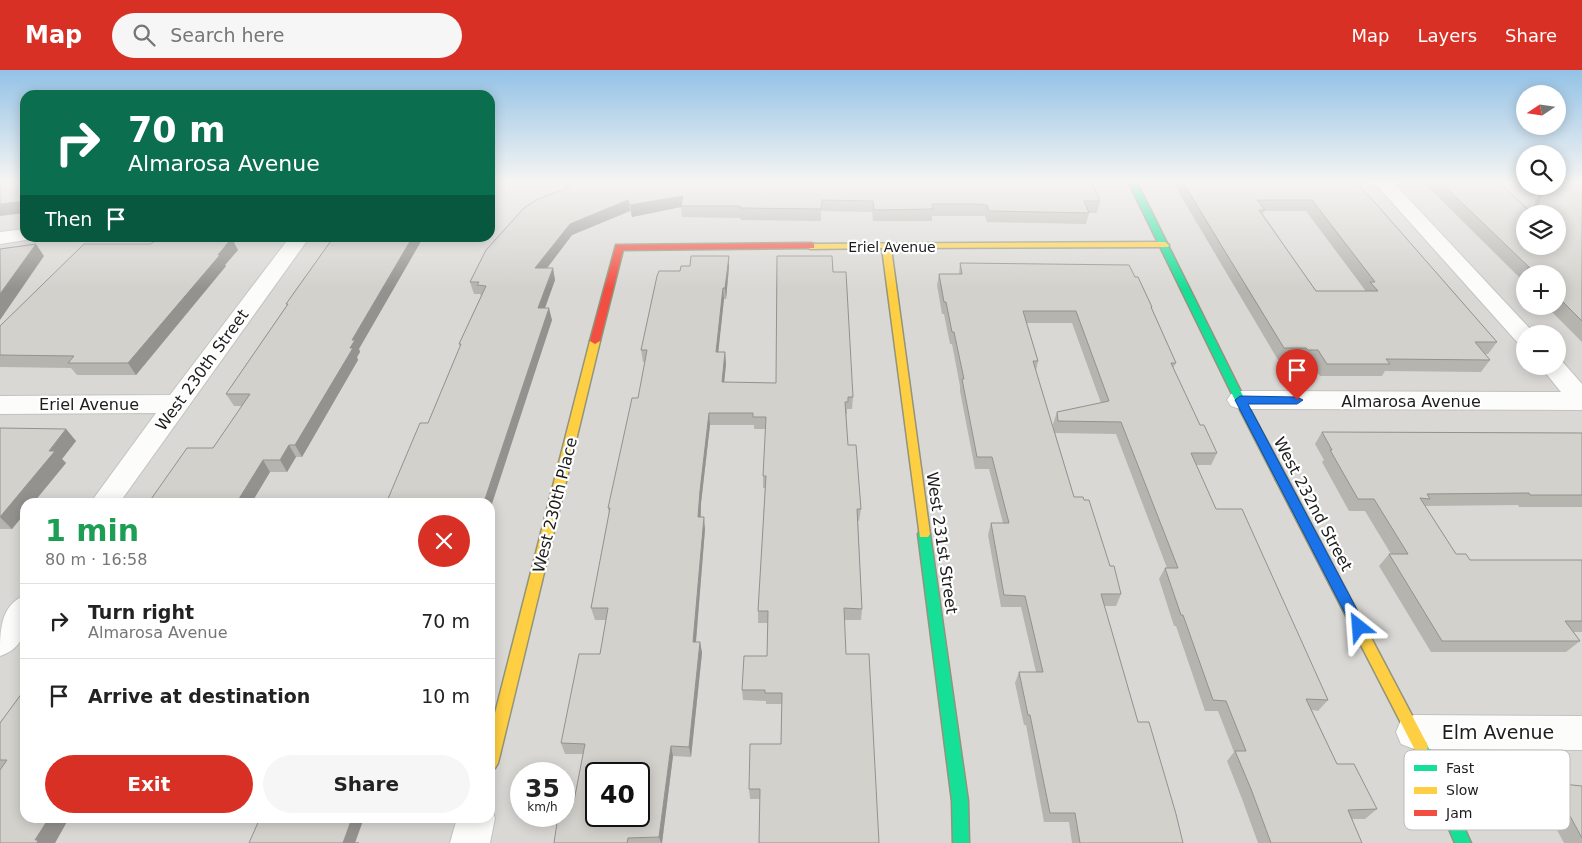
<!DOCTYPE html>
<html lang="en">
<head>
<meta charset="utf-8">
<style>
	body { margin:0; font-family:"DejaVu Sans",sans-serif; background:#f6f6f6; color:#222; height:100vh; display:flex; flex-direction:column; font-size:19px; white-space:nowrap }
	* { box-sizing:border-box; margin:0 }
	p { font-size:16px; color:#767676 }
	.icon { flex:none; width:28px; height:28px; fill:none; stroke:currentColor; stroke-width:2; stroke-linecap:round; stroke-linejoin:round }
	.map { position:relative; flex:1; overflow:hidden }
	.details { position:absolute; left:20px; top:428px; width:475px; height:325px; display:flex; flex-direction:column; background:#fff; border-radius:15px; box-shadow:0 2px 12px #0003 }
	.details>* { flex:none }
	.banner { position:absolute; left:20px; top:20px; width:475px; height:152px; border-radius:15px; box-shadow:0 2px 12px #0003; background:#0b6e4f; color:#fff; overflow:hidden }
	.needle { width:32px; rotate:257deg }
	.tools { position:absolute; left:1516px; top:15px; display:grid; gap:10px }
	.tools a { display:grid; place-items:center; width:50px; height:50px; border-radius:50%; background:#fff; box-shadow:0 2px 12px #0003; font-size:25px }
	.speed { position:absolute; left:510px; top:692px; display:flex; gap:10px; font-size:25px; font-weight:700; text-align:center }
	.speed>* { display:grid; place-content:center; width:65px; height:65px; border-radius:50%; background:#fff; box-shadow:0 2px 12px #0003; line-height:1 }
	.speed small { font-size:12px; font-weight:400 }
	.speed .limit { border:2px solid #111; border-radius:8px; background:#fff; color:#111 }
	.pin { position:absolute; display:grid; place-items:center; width:42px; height:42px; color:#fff; margin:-51px -21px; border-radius:50% 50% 50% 0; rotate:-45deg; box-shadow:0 0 5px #0007 }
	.pin .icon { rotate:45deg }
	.me { position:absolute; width:55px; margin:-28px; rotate:332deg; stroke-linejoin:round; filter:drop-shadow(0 0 4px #0008) }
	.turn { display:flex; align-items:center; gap:18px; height:105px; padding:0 25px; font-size:22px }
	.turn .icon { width:65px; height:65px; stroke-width:2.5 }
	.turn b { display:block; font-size:35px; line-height:42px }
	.then { display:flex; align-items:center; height:48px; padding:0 25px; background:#0003; gap:10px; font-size:19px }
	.round { display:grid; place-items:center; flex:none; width:52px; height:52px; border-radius:26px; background:#f6f6f6 }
	.headline { display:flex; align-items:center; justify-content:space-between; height:85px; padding:0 25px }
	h1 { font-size:30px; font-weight:700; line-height:38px; color:#1e9e55 }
	.cta { display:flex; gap:10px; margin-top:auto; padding:10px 25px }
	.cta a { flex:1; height:58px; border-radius:30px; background:#d93025; color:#fff; font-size:20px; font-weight:700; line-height:58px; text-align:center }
	.cta a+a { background:#f6f6f6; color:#222 }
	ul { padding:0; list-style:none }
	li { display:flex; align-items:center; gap:15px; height:75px; padding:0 25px; border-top:1px solid #e0e0e0 }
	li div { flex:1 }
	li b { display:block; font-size:19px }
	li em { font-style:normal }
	header { display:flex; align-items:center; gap:30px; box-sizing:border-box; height:70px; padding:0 25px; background:#d93025; color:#fff }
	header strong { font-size:24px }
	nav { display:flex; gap:28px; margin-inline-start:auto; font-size:18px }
	.search { width:350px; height:45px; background:#f6f6f6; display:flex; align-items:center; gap:12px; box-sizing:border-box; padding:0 18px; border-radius:28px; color:#767676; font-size:19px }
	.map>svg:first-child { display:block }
	.residential { fill:#d9d8d5; fill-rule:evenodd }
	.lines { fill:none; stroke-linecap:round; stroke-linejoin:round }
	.street-casing { stroke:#c3c2c0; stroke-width:2 }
	.fast-casing { stroke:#92947c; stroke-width:3 }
	.slow-casing { stroke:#92947c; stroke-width:3 }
	.jam-casing { stroke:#92947c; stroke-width:3 }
	.street { fill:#fcfcfb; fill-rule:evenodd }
	.fast { fill:#16e098; fill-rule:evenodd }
	.slow { fill:#ffcf43; fill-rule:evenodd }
	.jam { fill:#f24e42; fill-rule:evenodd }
	.wall { fill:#b5b4af; fill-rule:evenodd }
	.shaded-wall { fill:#94928f }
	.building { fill:#d3d1cc; stroke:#94928f; fill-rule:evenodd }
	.route { fill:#1a73e8; stroke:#114b97 }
	.labels { text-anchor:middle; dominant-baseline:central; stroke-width:4.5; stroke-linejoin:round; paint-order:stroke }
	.far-street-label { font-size:14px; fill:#1c1c1c; stroke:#fff }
	.street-label { font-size:16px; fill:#1c1c1c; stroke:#fff }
	.near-street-label { font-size:19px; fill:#1c1c1c; stroke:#fff }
	.key { fill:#fff; stroke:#bbb; stroke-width:1 }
	.key-label { font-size:14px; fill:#1c1c1c }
</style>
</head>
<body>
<header>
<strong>Map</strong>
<div class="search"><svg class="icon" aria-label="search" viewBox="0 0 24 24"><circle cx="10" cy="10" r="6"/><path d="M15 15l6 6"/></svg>Search here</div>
<nav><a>Map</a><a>Layers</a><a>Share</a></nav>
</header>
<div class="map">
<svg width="1582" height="773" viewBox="0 0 1582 773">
	<rect width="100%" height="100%" fill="#eae9e4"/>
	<path class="residential" d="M0,111H25V168H490V111H1525V116H1558L1582,111V773H0ZM1525,144H1558V176H1525ZM1525,204H1558V236H1525ZM1525,264H1558V296H1525ZM25,432H490V748H25ZM521,704H564V746H521ZM596,704H639V746H596Z"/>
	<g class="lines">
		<g class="street-casing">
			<path id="street" d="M1373,111H1392L1533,262L1535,264H1525V274L1517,272Z
				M25,159V168H34L32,169L0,174V162Z
				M289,168H309L120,432H91L156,343L0,344V326L170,325Z
				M1558,289L1561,290L1582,314V340L1240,339L1231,336L1227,330L1231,324L1240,321L1561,322L1540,296H1558Z
				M25,525C25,552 30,576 0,586C0,560 0,536 25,525Z
				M1414,645L1582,646V680L1414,679L1401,674L1396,662L1401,650Z
				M490,735L495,748L490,773H450L457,748H490Z"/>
		</g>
		<g class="fast-casing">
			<path id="fast" d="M1128,111H1136L1245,330L1288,410L1286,413H1278L1276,410L1235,330Z
				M924,459L928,461L930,464L968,731L969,773H953L952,731L918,464L920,461Z
				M1421,670L1426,672L1471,773H1455L1414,677L1416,672Z"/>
		</g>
		<g class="slow-casing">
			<path id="slow" d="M1165,172L1169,175L1168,177L891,178L930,464L928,467H920L882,178L811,179L808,178V174Z
				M595,268L600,271L498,693L495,698L490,700V663L590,271Z
				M1282,406L1286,407L1288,410L1426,672L1428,677L1426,682L1421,684L1416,682L1276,410L1278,407Z"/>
		</g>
		<g class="jam-casing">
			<path id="jam" d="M811,173L814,174V178L623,180L600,271L595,274L590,271L616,175Z"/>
		</g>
		<use href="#street" class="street"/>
		<use href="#fast" class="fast"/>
		<use href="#slow" class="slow"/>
		<use href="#jam" class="jam"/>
	</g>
	<path class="wall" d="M1172,111H1354L1497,272L1488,284H1485L1490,290L1481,302L1385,301L1382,306H1320L1311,292H1301L1300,290H1278ZM1264,141H1306L1365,220V221H1316L1263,144Z
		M1422,111H1497L1531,142L1542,116H1558L1582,111V272L1546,236H1558V204H1525V215L1519,209L1520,208Z
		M565,114L1100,131L1097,143H1089L1086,154L987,152L985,146H932V151H873L872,142L821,141V151L741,150L740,148L682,147L681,137L632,147L630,141L572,165L547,198H553L555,210L545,238L552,250L490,432H388L387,431L428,353L460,277L459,274L481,226L480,224H474L470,212L566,119Z
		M158,168H238L234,173L238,180L225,195L226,196L136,305H77L71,298L0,297V256L151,174Z
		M333,168L359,279L360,282L357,287L358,290L302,387H296L287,402H270L252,432H149L213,378L242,336H234L226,324L287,235L286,234Z
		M729,186V197L726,229H724L718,282H725L726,294L724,312L776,313L833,202L853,327L852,339H847V344H846L848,375L861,439L859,451H858L862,539L861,550H845L760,729H750L749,719L781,674L782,634H766V631L743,630L742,620L767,586L768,553H758V541L765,418H763V406L766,359H754V355H710L701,433V447L705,459L696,572H700L702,583L691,687L673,686L662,773H554L574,731L583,684H565L561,673L600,584L606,550H595L591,538L609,443L608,438L638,328L645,292H643L641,280L680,201L690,196Z
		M960,193L1135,207L1152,237V239L1176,293L1173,298L1200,355L1217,383L1211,395H1196L1216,439L1328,630L1318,641L1312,640L1337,694L1377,739L1365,749H1352L1362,773H1258L1242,729L1227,691L1234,682L1218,641H1205L1176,556H1174L1159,509L1165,498H1167L1116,364L1055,363L1074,427L1110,496L1121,524L1116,536H1104L1138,652L1183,773H1072L1069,752H1044L1026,655H1024L1015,613L1019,602H1036L1021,537H1001L988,465L991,453H1003L989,399H975L960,321V316L952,274H950L944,244H942L937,215L939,204H959ZM1027,253H1072L1101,333L1057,342L1053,354L1054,361L1036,301L1038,291Z
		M0,358L66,359L76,371L62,389L66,393L12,459H0Z
		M1322,362L1582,363V437H1519L1518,435L1425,436L1456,484L1470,490H1582V562H1574L1580,571L1566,582H1431L1379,496L1389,484H1391L1365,441H1349L1322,392L1324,390L1315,374Z
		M25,619V748H69L55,773H0V653Z
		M1552,713L1582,716V773H1564L1537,723Z"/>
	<path class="shaded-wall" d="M683,126L681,137L632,147L630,135Z
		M628,130L630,141L572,165L538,210L535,198L570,154Z
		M25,131V143L0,146V134Z
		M222,168H238L234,173L238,180L225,195L226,196L136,305L128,293L218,185Z
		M412,168H423L359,279L360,282L357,287L358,290L302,387L295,375L350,278L352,270Z
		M36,174L44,186L0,250V224Z
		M729,186V197L726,229L725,218Z
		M553,198L555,210L541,249L538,238Z
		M723,218L724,229L717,294L716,282Z
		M549,238L552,250L490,440V432H484Z
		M725,282L726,294L723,324L722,312Z
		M709,343L710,355L701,433L700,459L698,447L700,421Z
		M66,359L76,371L62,389L66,393L34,432H25V443L12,459L0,447Z
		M289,375L296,387L287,402L280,390Z
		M263,390L270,402L252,432H237Z
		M704,447L705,459L695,583L693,572Z
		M700,572L702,583L691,687L689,677Z
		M671,676L673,686L662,773H661L659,767Z
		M49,748H69L55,773H37L35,770Z
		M352,748H364L355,773H343Z"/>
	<path class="building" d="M0,111H25V131L0,134Z
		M574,111H1091L1100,131H1084L1089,143L989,141L987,135L975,134H932L933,139L874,140L873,131L822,130L821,139L740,138V136H681L683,126L630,135L628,130L570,154L535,198H553L538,238H549L484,432H395L396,431H387L420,353H428L461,274H459L486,216L477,215L479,212H470L486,180L524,138L538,129L570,117L565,114Z
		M1182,111H1354L1378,136L1497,272H1475L1490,290L1386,289L1390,294H1327L1318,280H1308L1306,278H1284ZM1257,130H1312L1375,212H1370L1378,221H1316L1259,140H1265Z
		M1439,111H1497L1533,144H1525V176H1558V144H1534L1545,116H1558V111H1582V251L1558,227V204H1534L1527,198H1530Z
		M158,168H223H222H232L218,185H220L128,293H68L74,286L0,285V256L84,174H151Z
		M333,168H412L352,270H355L350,278H353L295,375H289L280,390H263L237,432H149L187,378H213L250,324H226L288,234H286Z
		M36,174L0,224V179Z
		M691,186H729L725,218H723L716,282H725L722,312L776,313L777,186H832L833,202H846L853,327H848V332H845L848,375H856L861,439H857L862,539L844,538L846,584H869L879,773H759L760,719H749L750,674H781L782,623H765V620H742L744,586H767L768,541H758L766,406H763L766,347H753V343H709L700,421L698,447H704L693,572H700L689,677L671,676L659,767L628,768L627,773H554L558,746H564V731H574L585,674L561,673L579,584H600L608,538H591L610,438H608L632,328H638L647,280H641L657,206L659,201H680L681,196H690ZM596,704H639V746H596Z
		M960,193L1129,195L1135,207H1138L1152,237H1151L1176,293H1171L1200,355H1204L1217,383H1191L1216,439H1242L1328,630L1306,629L1337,694H1354L1377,739L1348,740L1362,773H1271L1251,719L1235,681H1246L1226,631L1213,630L1183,545H1181L1165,498H1178L1121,352L1058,351L1057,342L1109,331L1076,241H1023L1038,291H1033L1074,427H1083L1084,430H1089L1110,496H1114L1121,524H1101L1138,652H1149L1176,744L1183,773H1080L1075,743H1050L1030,645H1028L1019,602H1043L1025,526L1004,525L991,453H1009L992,387H977L962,309H964L954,262H952L946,232H944L939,204H962Z
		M0,358L66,359L49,381H55L0,447Z
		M1322,362L1582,363V425H1530L1529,423L1427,424L1430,429L1420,428L1456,484H1466L1470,490H1582V551H1565L1580,571H1442L1389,484H1408L1374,429H1358L1330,380H1332Z
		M25,619V748H49L35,770H38L37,773H0V700L7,690H0V653Z
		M1552,713L1582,716V768Z
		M260,748H352L343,773H359H249Z"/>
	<linearGradient id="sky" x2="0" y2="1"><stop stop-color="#93c2e6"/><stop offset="0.51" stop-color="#f6f5f3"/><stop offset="1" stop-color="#f6f5f3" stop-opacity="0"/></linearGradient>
	<rect width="1582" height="219" fill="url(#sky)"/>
	<path class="route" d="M1240,326L1297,327L1303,330L1297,334H1248L1364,553L1366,557L1364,561L1359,563L1354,561L1235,330Z"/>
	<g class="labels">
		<g class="far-street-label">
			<text x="892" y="177">Eriel Avenue</text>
		</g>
		<g class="street-label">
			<text transform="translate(202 300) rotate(-54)">West 230th Street</text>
			<text x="1411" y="331">Almarosa Avenue</text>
			<text x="89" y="334">Eriel Avenue</text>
			<text transform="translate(1313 434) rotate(62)">West 232nd Street</text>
			<text transform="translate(555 435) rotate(-76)">West 230th Place</text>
			<text transform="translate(942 473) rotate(82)">West 231st Street</text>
		</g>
		<g class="near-street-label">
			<text x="1498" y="662">Elm Avenue</text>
		</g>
	</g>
	<rect x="1404" y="680" width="166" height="80" rx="8" class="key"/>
	<rect x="1414" y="695" width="23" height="6" fill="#16e098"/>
	<rect x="1414" y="717" width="23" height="7" fill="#ffcf43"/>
	<rect x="1414" y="740" width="23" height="6" fill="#f24e42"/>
	<g class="key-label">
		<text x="1446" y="703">Fast</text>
		<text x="1446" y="725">Slow</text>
		<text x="1446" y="748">Jam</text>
	</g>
</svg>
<div class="tools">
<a><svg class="needle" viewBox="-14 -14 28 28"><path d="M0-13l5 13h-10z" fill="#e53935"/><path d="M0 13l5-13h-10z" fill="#767676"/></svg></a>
<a><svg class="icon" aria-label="search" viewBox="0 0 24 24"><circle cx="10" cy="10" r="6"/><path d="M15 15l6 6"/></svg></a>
<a><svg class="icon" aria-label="layers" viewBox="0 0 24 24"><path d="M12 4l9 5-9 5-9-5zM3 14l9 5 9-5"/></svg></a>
<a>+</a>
<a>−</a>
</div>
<div class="speed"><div>35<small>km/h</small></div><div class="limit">40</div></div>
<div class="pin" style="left:1297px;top:330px;background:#d93025"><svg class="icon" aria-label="arrive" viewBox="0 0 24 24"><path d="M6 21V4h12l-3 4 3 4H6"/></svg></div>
<svg class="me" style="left:1359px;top:557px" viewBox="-20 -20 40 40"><path d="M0-17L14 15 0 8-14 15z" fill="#1a73e8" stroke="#fff" stroke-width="4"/></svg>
<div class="banner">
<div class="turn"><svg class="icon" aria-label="right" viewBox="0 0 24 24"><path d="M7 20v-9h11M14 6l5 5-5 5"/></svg><div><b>70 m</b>Almarosa Avenue</div></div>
<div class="then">Then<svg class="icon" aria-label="arrive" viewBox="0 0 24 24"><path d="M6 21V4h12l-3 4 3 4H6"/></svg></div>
</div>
<section class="details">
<div class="headline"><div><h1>1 min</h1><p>80 m · 16:58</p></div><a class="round" style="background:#d93025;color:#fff"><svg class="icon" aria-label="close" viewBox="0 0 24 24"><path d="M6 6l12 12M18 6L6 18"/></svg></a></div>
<ul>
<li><svg class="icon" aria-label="right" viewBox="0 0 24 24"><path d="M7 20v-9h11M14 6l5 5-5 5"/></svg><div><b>Turn right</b><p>Almarosa Avenue</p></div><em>70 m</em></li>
<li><svg class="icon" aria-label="arrive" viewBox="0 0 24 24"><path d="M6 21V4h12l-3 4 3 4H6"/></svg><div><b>Arrive at destination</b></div><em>10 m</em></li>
</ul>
<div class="cta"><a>Exit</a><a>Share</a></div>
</section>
</div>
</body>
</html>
